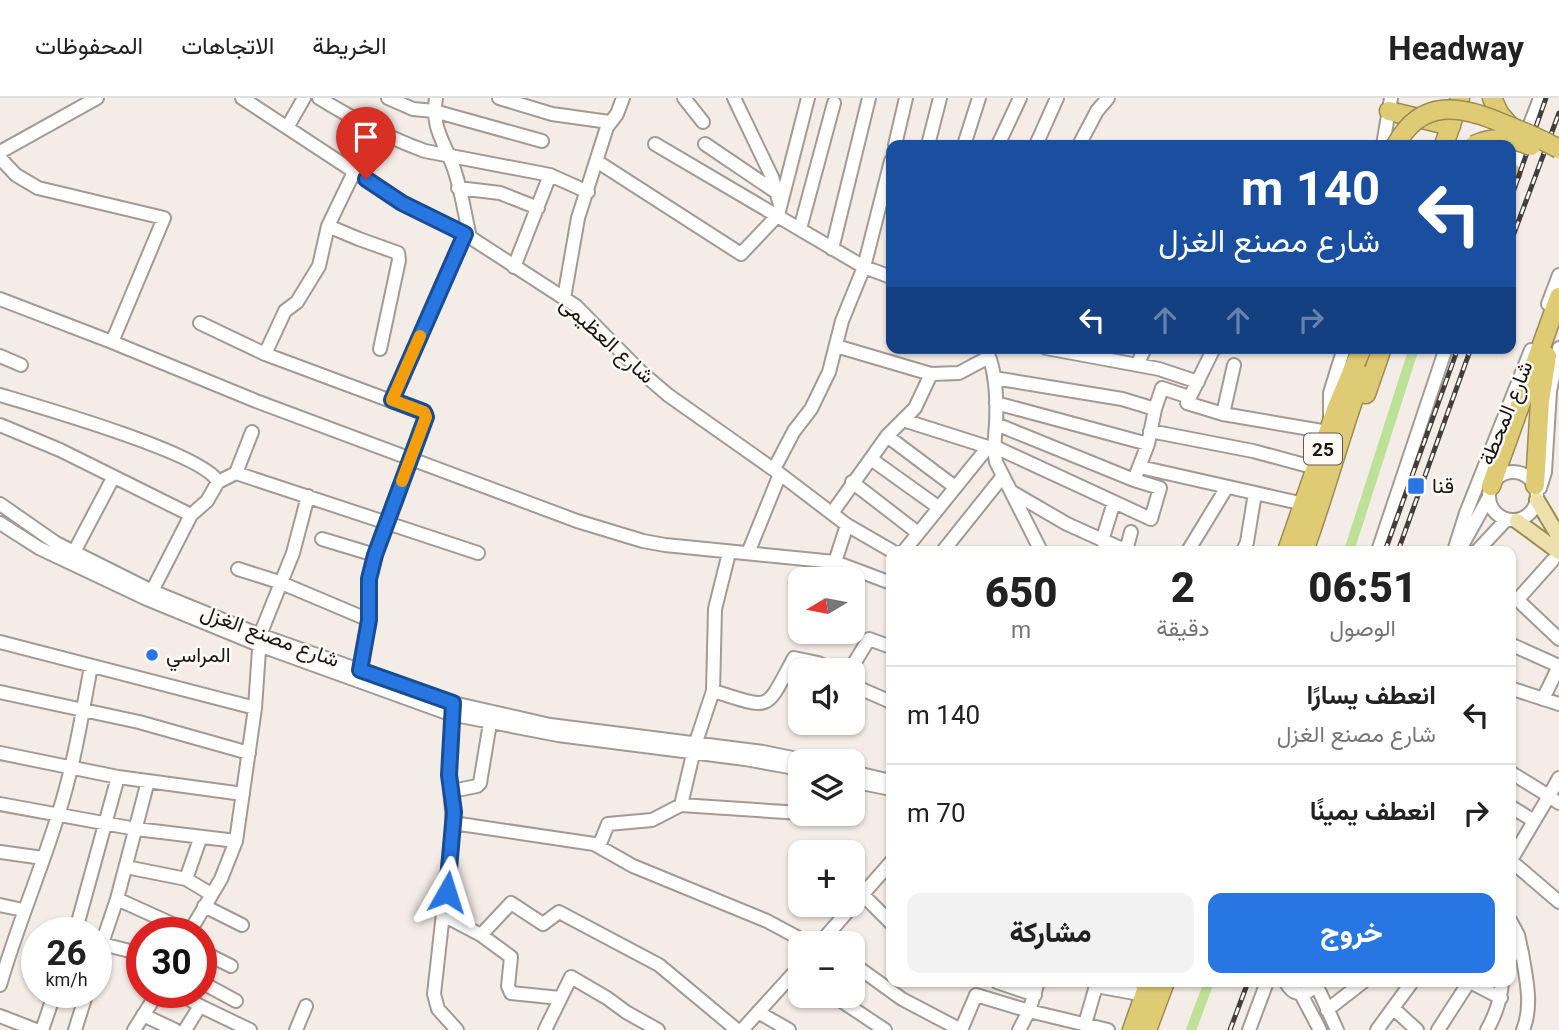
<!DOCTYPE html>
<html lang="ar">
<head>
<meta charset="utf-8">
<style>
	body { margin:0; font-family:Roboto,Vazirmatn,sans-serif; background:#f2f2f2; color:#222; direction:rtl; height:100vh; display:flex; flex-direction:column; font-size:26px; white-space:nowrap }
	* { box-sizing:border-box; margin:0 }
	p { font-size:23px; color:#767676 }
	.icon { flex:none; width:38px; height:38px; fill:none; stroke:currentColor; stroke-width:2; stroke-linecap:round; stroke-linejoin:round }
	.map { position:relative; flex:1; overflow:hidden; direction:ltr }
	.details { position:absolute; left:886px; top:448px; width:630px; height:441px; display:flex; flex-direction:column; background:#fff; border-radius:14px; box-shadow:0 2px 5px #0004; direction:rtl }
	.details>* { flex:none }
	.hud { position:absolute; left:886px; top:42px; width:630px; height:214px; border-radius:14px; box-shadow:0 2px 5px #0004; direction:rtl; background:#1a4fa0; color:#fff; overflow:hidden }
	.needle { width:46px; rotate:260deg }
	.fabs { position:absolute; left:788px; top:469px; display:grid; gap:14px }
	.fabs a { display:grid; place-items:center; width:77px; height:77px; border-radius:14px; background:#fff; box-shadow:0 2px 5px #0004; font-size:35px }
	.speed { position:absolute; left:21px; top:819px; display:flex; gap:14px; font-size:35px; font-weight:700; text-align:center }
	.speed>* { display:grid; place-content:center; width:91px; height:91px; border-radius:50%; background:#fff; box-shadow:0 2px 5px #0004; line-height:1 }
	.speed small { font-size:18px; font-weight:400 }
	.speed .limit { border:10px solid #d22; background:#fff; color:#111 }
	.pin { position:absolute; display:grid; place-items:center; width:60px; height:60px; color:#fff; margin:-72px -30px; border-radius:50% 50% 50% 0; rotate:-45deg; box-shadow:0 0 7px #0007 }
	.pin .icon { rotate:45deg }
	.me { position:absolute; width:77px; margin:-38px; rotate:6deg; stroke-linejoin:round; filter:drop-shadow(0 0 5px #0008) }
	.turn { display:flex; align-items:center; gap:24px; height:147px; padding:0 21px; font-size:32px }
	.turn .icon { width:91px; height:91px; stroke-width:2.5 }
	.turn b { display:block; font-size:49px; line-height:60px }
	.lanes { display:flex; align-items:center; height:66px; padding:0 21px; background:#0003; justify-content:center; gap:35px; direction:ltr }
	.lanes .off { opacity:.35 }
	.eta { display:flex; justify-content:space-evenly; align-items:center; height:119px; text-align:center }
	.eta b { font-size:42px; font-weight:800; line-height:49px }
	.primary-button { display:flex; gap:14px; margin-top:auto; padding:14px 21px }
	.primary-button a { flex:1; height:80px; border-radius:14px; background:#2776e2; color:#fff; font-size:28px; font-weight:800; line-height:80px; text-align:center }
	.primary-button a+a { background:#f2f2f2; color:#222 }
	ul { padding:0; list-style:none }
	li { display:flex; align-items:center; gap:21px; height:98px; padding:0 21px; border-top:2px solid #e0e0e0 }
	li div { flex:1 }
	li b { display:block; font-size:26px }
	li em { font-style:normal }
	header { display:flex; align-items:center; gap:42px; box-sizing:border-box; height:98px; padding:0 35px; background:#fff; border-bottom:2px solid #e0e0e0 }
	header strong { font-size:33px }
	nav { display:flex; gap:38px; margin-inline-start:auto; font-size:24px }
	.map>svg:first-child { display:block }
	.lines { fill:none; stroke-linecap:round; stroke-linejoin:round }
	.canal { stroke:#bee198; stroke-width:10 }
	.minor-casing { stroke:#a29b95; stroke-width:16 }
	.major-casing { stroke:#9a8c53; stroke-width:18 }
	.highway-casing { stroke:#9a8c53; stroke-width:21 }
	.minor { stroke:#fff; stroke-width:12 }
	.major { stroke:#ece0ac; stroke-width:14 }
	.highway { stroke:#e0cb75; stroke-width:18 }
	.rail-casing { stroke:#413e3b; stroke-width:5 }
	.rail { stroke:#fffaf6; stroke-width:2.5; stroke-dasharray:8; stroke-linecap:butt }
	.highway-bridge-casing { stroke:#9a8c53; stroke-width:21; stroke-linecap:butt }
	.highway-bridge { stroke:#e0cb75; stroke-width:18 }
	.route-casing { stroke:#194d93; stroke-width:18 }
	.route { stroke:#2776e2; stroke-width:12 }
	.slow { stroke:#f59e0b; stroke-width:12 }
	.poi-dot { fill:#2776e2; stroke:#fffaf6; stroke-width:2.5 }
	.labels { text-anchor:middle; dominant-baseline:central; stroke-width:5; stroke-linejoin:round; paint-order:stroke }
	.shield { fill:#fffaf6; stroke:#5e5b58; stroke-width:2 }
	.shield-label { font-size:19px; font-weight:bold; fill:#191715 }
	.street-label { font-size:21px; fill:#191715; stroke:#fffaf6 }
	.poi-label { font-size:21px; fill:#191715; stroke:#fffaf6; text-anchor:start }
</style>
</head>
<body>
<header>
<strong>Headway</strong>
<nav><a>الخريطة</a><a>الاتجاهات</a><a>المحفوظات</a></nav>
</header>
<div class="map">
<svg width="1559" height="932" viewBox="0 0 1559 932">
	<rect width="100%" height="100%" fill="#f4ece6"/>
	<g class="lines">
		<path class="canal" d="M1349,453L1414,250
			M1191,932L1209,884"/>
		<g class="minor-casing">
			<path id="minor" d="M242,0L402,105L465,136L576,208L640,273L668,297L780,376L847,427L892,453
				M319,0C353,21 386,39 425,53L550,77L588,94
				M388,0L413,11L434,13L542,43
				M436,0C431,33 446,45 455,74C462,95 465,118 470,139
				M499,0L552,16L609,24
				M684,0L703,24
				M734,0L772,79L780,107
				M288,28L304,0
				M655,46L864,169L891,179
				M705,46L776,94
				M895,47L906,0
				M928,47L940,0
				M964,47L979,0
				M998,47L1020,0
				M1036,47L1057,0
				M1079,47L1097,13L1108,0
				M1383,47L1391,0
				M0,54L97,0
				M0,60L16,77L38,90L164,120L112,244
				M598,64L741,156L778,117L808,0
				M1510,79L1540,0
				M458,90L500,95L538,110
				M328,128L359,141L398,155L399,162L380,251
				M800,131L834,5
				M832,151L869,0
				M514,169L550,77
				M564,200L578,120L607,29L617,16L623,0
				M0,201L112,244L256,303L577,423L643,443L665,447L835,464L891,485
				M1548,206L1559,177
				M200,225L265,256L426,316L375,457L369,481V522L360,572
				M985,250C997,271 997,303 996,326C995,339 993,350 996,364L1041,453
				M1046,250L1159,271L1198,284
				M1214,250L1187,305L1223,316L1328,334
				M265,256L285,213L297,204L319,168L328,128L355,72
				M0,258L21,267
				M1137,267L1145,250
				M931,276L959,275L989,259
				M994,280L1122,301L1155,311L1148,346L1134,382L996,326
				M0,297C37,308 205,356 218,384
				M392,302L465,136
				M996,305L1148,346
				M1155,311L1162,290L1189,299
				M1223,316L1234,267
				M1330,321V295L1344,250
				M903,322L988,349L993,348L1151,421L1160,390L1134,382
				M0,327L60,352L191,417
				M1150,333L1253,353L1316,370
				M887,338L955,389
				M871,361L938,409
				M1140,369L1304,406
				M774,371L794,333L811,311L829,274L842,223L864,169L891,63
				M1489 398a24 24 0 1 1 48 0a24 24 0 1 1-48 0Z
				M236,375L478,455
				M852,384L918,435
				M1540,390L1545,374L1550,293L1559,250
				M1012,394L1067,426L1127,453
				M0,406L56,445L152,493L260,537L453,605L550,627L763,654L807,663
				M832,415L887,338L915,310L931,276L836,248
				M0,425L39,450L147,501L259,547L450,616L558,637L745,661L800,671
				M322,441L375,457
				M1102,443L1114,404
				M1460,451L1489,399
				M904,453L988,349
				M943,453L1003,378
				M1126,453L1131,434
				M1188,453L1227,389
				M1243,453L1247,444L1255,395
				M1378,453L1446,250
				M1454,453L1466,415L1531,252
				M1477,453L1506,422
				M74,454L113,380
				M748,455L780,376
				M1553,462L1519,500L1521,505L1559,541
				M835,464L847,427
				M238,471L279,484L369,522
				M152,493L191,417L207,403L218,384L236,375L252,334
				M0,544L255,610L260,537L293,455L308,398
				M1510,546L1559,568L1543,601
				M850,572L869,541L891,549
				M852,587L891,604
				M1510,590L1559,606
				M713,593C773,611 764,615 794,560L818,565L833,572
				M0,594L139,624L249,655
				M452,610L449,676L453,725L434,896L438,911L457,932
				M695,647L713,593L715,511L729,455
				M0,655L118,679L243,696
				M852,674L891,683
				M1510,674L1549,698L1559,680
				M852,683L891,691
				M452,693L477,688L480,685L490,625
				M0,706L136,731L236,743
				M681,707L693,656
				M1510,708L1534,723
				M810,716L826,717
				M453,725L594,746L633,768L767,823L808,845
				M599,748L608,726L652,722L681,707L800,715
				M0,754L43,760
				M1510,762L1559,804
				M1511,762L1549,698L1559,705
				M126,769L186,781L211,796
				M186,781L200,741
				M863,797L891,825
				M117,801L190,834
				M0,807L23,812
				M204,808L242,827
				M443,817L481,837L511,859L508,888L511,895L560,900
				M1510,822L1518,837L1522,855L1510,856
				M75,835L118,679
				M189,835L221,781L236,743L255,610
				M481,837L511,805L543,826L559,814L659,867L737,932
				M820,845L891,764
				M102,846L142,856
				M201,853L231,868
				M1522,855C1526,880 1533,907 1523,932
				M96,863L117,801L148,683
				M852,865L902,901L961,932
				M201,884L236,903
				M997,884L1035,897
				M1286,884C1293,899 1309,899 1316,884
				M1470,884L1501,900
				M1316,886L1337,932
				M0,887C17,828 41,773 59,714C74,667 82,617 91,568
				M178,894L200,908L250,932
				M1301,896L1320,932
				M834,898L885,932
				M1394,911L1417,932
				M1327,912L1363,884
				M758,914L789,932
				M143,917L175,932
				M0,918L36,932
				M1085,926L1096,888L1145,897
				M42,932L55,894
				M75,932L87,894
				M134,932L158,894
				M185,932L200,908
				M296,932L306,908
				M545,932L571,879L607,900L626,914L658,932
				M742,932L800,868
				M961,932L976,897L1029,913L1108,932
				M1019,932L1029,913L1038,884
				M1249,932L1267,884
				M1377,932L1412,884
				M1438,932L1469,884
				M1487,932C1496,916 1501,902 1502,884"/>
		</g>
		<g class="major-casing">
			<path id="major" d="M1537,402L1559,439
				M1517,423L1559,454"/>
		</g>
		<g class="highway-casing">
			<path id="highway" d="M1492,0L1499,15L1511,29
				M1389,13L1451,28
				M1444,47L1460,0
				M1510,75H1512
				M1366,296L1382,250
				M1535,387L1540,303L1547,258
				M1491,388L1559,199
				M1287,453L1337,309L1362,250
				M1304,453C1325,395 1341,335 1362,277
				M1132,932L1149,884
				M1147,932L1165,884"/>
		</g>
		<use href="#minor" class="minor"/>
		<use href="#major" class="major"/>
		<use href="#highway" class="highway"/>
		<g class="rail-casing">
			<path id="rail" d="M1510,103L1546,0
				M1510,146L1559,15
				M1385,453L1458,250
				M1398,453L1471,250
				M1230,932L1248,884"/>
		</g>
		<use href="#rail" class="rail"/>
		<g class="highway-bridge-casing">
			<path id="highway-bridge" d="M1396,47C1421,0 1461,7 1504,26C1522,33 1541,41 1559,51
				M1474,47C1494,38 1511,40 1531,48"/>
		</g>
		<use href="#highway-bridge" class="highway-bridge"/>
	</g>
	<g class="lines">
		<g class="route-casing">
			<path id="route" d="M366,81L402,105L465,136L392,302L424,314L426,319L375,457L369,481V522L360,572L453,605L449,677L454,714L447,794"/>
		</g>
		<use href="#route" class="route"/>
		<path class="slow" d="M402,383L426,319L424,314L392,302L420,238"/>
	</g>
	<g class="poi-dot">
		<rect x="1407" y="379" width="18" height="18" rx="3.5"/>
		<circle cx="152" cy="557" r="7"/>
	</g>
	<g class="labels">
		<rect class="shield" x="1304" y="335.5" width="38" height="31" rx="5"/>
		<g class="shield-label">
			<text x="1323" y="351">25</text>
		</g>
		<g class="street-label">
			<text transform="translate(607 242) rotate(42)">شارع العظيمى</text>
			<text transform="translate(1506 315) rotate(-68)">شارع المحطة</text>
			<text transform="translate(270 538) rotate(20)">شارع مصنع الغزل</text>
		</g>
		<g class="poi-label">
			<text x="1432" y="388">قنا</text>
			<text x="166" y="557">المراسي</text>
		</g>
	</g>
</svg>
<div class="fabs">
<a><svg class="needle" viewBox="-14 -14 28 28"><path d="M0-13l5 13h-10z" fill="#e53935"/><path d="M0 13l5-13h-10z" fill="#767676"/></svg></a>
<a><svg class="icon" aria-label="sound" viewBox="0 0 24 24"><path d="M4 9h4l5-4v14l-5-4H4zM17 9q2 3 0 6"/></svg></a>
<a><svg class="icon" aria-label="layers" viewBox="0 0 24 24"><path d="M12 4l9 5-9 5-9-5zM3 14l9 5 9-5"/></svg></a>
<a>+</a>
<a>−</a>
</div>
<div class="speed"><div>26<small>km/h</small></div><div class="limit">30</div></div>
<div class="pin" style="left:366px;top:81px;background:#d93025"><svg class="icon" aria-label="arrive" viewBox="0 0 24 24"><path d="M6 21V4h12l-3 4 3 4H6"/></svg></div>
<svg class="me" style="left:447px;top:794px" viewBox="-20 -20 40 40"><path d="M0-17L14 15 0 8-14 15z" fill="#2776e2" stroke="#fff" stroke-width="4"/></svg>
<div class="hud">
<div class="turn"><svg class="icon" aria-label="left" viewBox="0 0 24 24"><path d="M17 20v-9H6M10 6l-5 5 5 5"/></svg><div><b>140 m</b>شارع مصنع الغزل</div></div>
<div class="lanes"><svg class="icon" aria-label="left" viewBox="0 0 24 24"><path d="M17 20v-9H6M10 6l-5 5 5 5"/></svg><svg class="icon off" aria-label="ahead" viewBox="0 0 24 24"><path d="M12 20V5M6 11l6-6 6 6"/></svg><svg class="icon off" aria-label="ahead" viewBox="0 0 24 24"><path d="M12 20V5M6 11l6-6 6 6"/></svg><svg class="icon off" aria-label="right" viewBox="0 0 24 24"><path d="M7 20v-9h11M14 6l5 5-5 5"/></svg></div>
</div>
<section class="details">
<div class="eta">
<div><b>06:51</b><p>الوصول</p></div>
<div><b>2</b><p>دقيقة</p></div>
<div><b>650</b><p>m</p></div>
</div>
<ul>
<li><svg class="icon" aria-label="left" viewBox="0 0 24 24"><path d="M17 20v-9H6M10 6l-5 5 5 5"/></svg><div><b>انعطف يسارًا</b><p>شارع مصنع الغزل</p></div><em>140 m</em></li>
<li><svg class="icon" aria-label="right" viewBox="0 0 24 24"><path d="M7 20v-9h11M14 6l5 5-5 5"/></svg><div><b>انعطف يمينًا</b></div><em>70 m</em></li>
</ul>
<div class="primary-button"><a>خروج</a><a>مشاركة</a></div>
</section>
</div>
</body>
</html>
